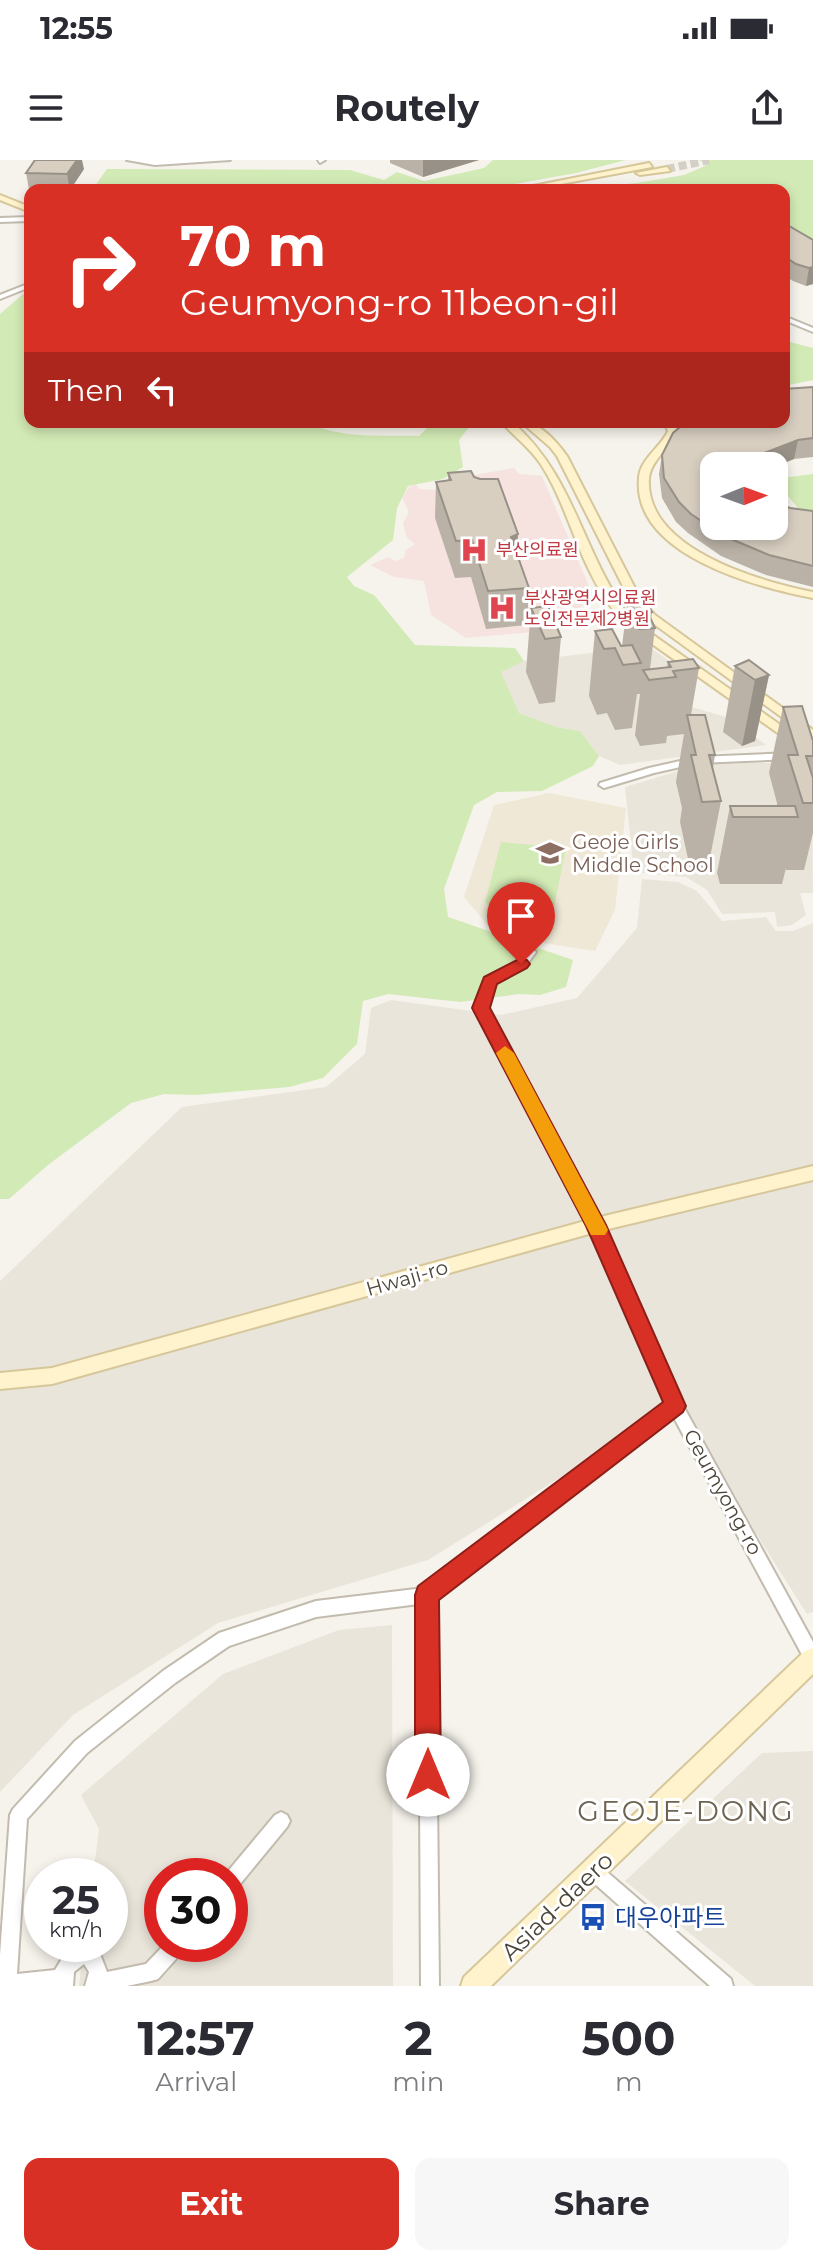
<!DOCTYPE html>
<html lang="en">
<head>
<meta charset="utf-8">
<style>
	body { margin:0; font-family:Montserrat,"Noto Sans KR",sans-serif; background:#f7f7f7; color:#2b2b33; height:100vh; display:flex; flex-direction:column; font-size:30px; white-space:nowrap }
	* { box-sizing:border-box; margin:0 }
	p { font-size:26px; color:#7c7c81 }
	.icon { flex:none; width:44px; height:44px; fill:none; stroke:currentColor; stroke-width:2; stroke-linecap:round; stroke-linejoin:round }
	.map { position:relative; height:1826px; overflow:hidden }
	.side { display:flex; flex-direction:column; background:#fff; flex:1 }
	.side>* { flex:none }
	.hud { position:absolute; left:24px; top:24px; width:766px; height:244px; border-radius:16px; box-shadow:0 4px 12px #0003; background:#d93025; color:#fff; overflow:hidden }
	.needle { width:52px; rotate:89deg }
	.controls { position:absolute; left:700px; top:292px; display:grid; gap:16px }
	.controls a { display:grid; place-items:center; width:88px; height:88px; border-radius:16px; background:#fff; box-shadow:0 4px 12px #0003; font-size:40px }
	.speed { position:absolute; left:24px; top:1698px; display:flex; gap:16px; font-size:40px; font-weight:700; text-align:center }
	.speed>* { display:grid; place-content:center; width:104px; height:104px; border-radius:50%; background:#fff; box-shadow:0 4px 12px #0003; line-height:1 }
	.speed small { font-size:20px; font-weight:400 }
	.speed .limit { border:12px solid #d22; background:#fff; color:#111 }
	.pin { position:absolute; display:grid; place-items:center; width:68px; height:68px; color:#fff; margin:-82px -34px; border-radius:50% 50% 50% 0; rotate:-45deg; box-shadow:0 0 8px #0007 }
	.pin .icon { rotate:45deg }
	.me { position:absolute; width:88px; margin:-44px; rotate:0deg; stroke-linejoin:round; filter:drop-shadow(0 0 6px #0008) }
	.turn { display:flex; align-items:center; gap:28px; height:168px; padding:0 24px; font-size:36px }
	.turn .icon { width:104px; height:104px; stroke-width:2.5 }
	.turn b { display:block; font-size:56px; line-height:68px }
	.then { display:flex; align-items:center; height:76px; padding:0 24px; background:#0003; gap:16px; font-size:30px }
	.eta { display:flex; justify-content:space-evenly; align-items:center; height:136px; text-align:center }
	.eta b { font-size:48px; font-weight:700; line-height:56px }
	.button { display:flex; gap:16px; margin-top:auto; padding:16px 24px }
	.button a { flex:1; height:92px; border-radius:16px; background:#d93025; color:#fff; font-size:32px; font-weight:700; line-height:92px; text-align:center }
	.button a+a { background:#f7f7f7; color:#2b2b33 }
	.status { display:flex; justify-content:space-between; align-items:center; height:56px; padding:0 40px; background:#fff; direction:ltr }
	.status svg { height:22px; fill:currentColor }
	header { display:flex; justify-content:space-between; align-items:center; height:104px; padding:0 24px; background:#fff; font-size:36px; font-weight:700 }
	.map>svg:first-child { display:block }
	.residential { fill:#eae5da; fill-rule:evenodd }
	.education { fill:#efe8d6 }
	.medical { fill:#f6e3e0 }
	.green { fill:#d2eab5 }
	.lines { fill:none; stroke-linecap:round; stroke-linejoin:round }
	.secondary-tunnel { stroke:#d4d0c8; stroke-width:8; stroke-dasharray:8 4; stroke-linecap:butt }
	.street-casing { stroke:#c2bbae; stroke-width:4 }
	.secondary-casing { stroke:#d6c79b; stroke-width:4 }
	.street { fill:#fff; fill-rule:evenodd }
	.secondary { fill:#fff3cd; fill-rule:evenodd }
	.wall { fill:#bab2a6 }
	.shaded-wall { fill:#979187 }
	.building { fill:#d8cfc1; stroke:#979187; stroke-width:2 }
	.route { fill:#d93025; stroke:#8d1f18; stroke-width:2 }
	.slow { fill:#f59e0b }
	.labels { text-anchor:middle; dominant-baseline:central; stroke-width:6; stroke-linejoin:round; paint-order:stroke }
	.far-health-label { font-size:18px; fill:#be3a42; stroke:#fff; text-anchor:start }
	.education-label { font-size:20px; fill:#785e54; stroke:#fff; text-anchor:start }
	.street-label { font-size:20px; fill:#4b4439; stroke:#fff }
	.near-street-label { font-size:24px; fill:#4b4439; stroke:#fff }
	.near-transit-label { font-size:24px; fill:#164399; stroke:#fff; text-anchor:start }
	.near-quarter-label { font-size:28px; letter-spacing:2px; fill:#6e6250; stroke:#fff }
</style>
</head>
<body>
<div class="status"><b>12:55</b><svg viewBox="0 0 49 12"><path d="M0 12V9h3v3zM5 12V6h3v6zM10 12V3h3v9zM15 12V0h3v12zM26 1h20v11H26zM47 4h2v5h-2z"/></svg></div>
<header><svg class="icon" aria-label="menu" viewBox="0 0 24 24"><path d="M4 6h16M4 12h16M4 18h16"/></svg>Routely<svg class="icon" aria-label="share" viewBox="0 0 24 24"><path d="M12 15V3M7 8l5-5 5 5M5 13v7h14v-7"/></svg></header>
<div class="map">
<svg width="813" height="1826" viewBox="0 0 813 1826">
	<rect width="100%" height="100%" fill="#f6f3ec"/>
	<path class="residential" d="M648,486L692,517L688,546L733,559L766,585L620,605L599,596L580,571L556,567L519,553L500,512L524,501Z
		M812,602L813,733H800L806,755L792,765L777,767L775,752L722,754L707,730L686,717L634,712L625,627L701,604Z
		M642,719L678,722L697,731L722,761L766,757L776,771H793L813,763V1452L807,1454L675,1246L428,1400L218,1463L73,1555L0,1632V1121L182,947L326,927L365,894L371,848L391,840L501,855L577,838L637,768Z
		M392,1465L393,1826H79L84,1784H110V1716H93L99,1669L81,1635L223,1514L339,1470ZM162,1716H230V1784H162Z
		M813,1591V1826H755L625,1721L762,1593Z"/>
	<path class="education" d="M549,633L626,648L615,750L595,791L524,780L492,770L464,737L494,645Z"/>
	<path class="medical" d="M514,308L519,314L542,316L595,440L583,445L554,470L466,478L431,455L424,421L394,417L370,405L388,397L395,401L404,398L406,390L415,384L407,378L403,363L409,352L402,338L409,327L416,324L419,329L435,330L474,315Z"/>
	<path class="green" d="M493,0H626L576,13L481,30H92L107,9L350,10L384,20L397,12L424,21L484,8Z
		M698,0H813V90L784,73V30H565L637,23L684,15L705,6L706,2Z
		M30,132V262H307C339,279 383,275 419,276L428,267L427,262H473L459,280L463,307L443,319L408,326L397,348L393,380L347,417L354,426L374,435L415,485L515,488L524,501L501,512L519,553L556,567L580,571L599,596L593,606L542,631L497,632L474,645L444,729L448,757L573,800L566,827L540,835L519,834L460,842L388,834L363,841L357,884L323,918L289,927L195,935L164,934L131,943L48,1005L9,1039H0V154L23,134Z
		M784,177L790,182L813,188V220L784,226Z
		M813,314V363H810L774,319Z
		M501,682L566,688L550,767L502,755L485,742Z"/>
	<g class="lines">
		<path class="secondary-tunnel" d="M667,9L709,0"/>
		<g class="street-casing">
			<path id="street" d="M127,0H230L155,5Z
				M318,0H325L320,3Z
				M30,57V61L0,62V58Z
				M30,123V127L0,139V135Z
				M784,156L813,168V172L784,160Z
				M813,592V598L698,603L654,613L604,628L599,625L600,623L649,608L698,597Z
				M530,788L536,792L525,807L495,823L487,848L603,1065L681,1242L813,1482V1506L807,1504L673,1256L435,1439L439,1826H421L419,1444L316,1457L229,1486L175,1523L87,1593L27,1659L17,1814L55,1810L64,1795L85,1786L100,1794L107,1812L146,1804L165,1784H187L184,1790L158,1819L151,1821L127,1826H85L89,1812L84,1804L74,1812L73,1826H0V1795L10,1655L13,1649L75,1581L163,1511L219,1473L316,1441L424,1428L667,1244L590,1066L475,848L486,818L517,801L526,789Z
				M281,1652L287,1655L290,1661L287,1667L236,1729L230,1732V1716H224L275,1655Z
				M593,1702L599,1705L731,1819L733,1826H710L587,1717L584,1711L587,1705Z"/>
		</g>
		<g class="secondary-casing">
			<path id="secondary" d="M649,3L652,7L529,30H513Z
				M667,7L670,11L640,15L636,13Z
				M0,35L30,47V52L0,40Z
				M501,262H512C576,317 582,395 632,460L813,588V598L624,464C611,448 599,431 590,412C572,376 562,336 540,303C529,287 514,276 501,262Z
				M521,262C540,262 556,281 567,296L641,440L655,455L813,570V580L647,459L632,444L557,296L550,287Z
				M664,262H674L678,271C671,287 651,300 649,318C644,389 759,421 813,432V438C756,427 632,395 639,318C640,299 661,287 668,271Z
				M813,1006V1020L596,1072L52,1224L0,1229V1213L52,1208L596,1058Z
				M813,1488V1514L491,1826H461L464,1817L805,1491Z"/>
		</g>
		<use href="#street" class="street"/>
		<use href="#secondary" class="secondary"/>
	</g>
	<path class="wall" d="M390,0H479L423,17L390,3Z
		M84,9L70,30L29,29L26,13Z
		M784,63L813,80V124L806,126L793,121L784,115Z
		M813,227V297L794,299L774,307L714,306V366L790,348L813,351V427L766,415L721,396L688,373L676,362L662,338L659,314L662,295Z
		M448,313L474,317L517,393L529,428L527,465L486,469L471,417L455,418L435,358L436,322L448,320Z
		M628,438L652,452L651,460L655,468L650,509L667,507L668,502L699,508L691,555L715,595L713,608L721,641L708,708H690L680,662L682,648L676,622L684,574L667,576L666,583L640,586L635,575L640,534H637L632,568L615,570L607,553L597,555L589,536L595,471L622,486Z
		M531,448L561,477L555,542L539,544L526,512Z
		M735,506L769,515L755,581L742,586L723,572Z
		M783,547L813,581V673L804,710H786V708L782,724H720L717,713L730,646H777V643L769,613Z"/>
	<path class="shaded-wall" d="M77,0H82L84,9L70,30L67,14Z
		M423,0H479L423,17Z
		M813,107V124L806,126L809,108Z
		M798,280L794,299L774,307L749,306L759,295Z
		M518,374L516,411L511,377Z
		M769,515L755,581L742,586L755,520Z"/>
	<path class="building" d="M35,0H77L67,14L26,13Z
		M784,63L813,80V107L809,108L796,104L784,96Z
		M813,227V278L798,280L759,295L749,306H714V366H774V342L790,348L813,351V406L769,395L724,376L691,354L679,342L664,318L662,295L673,273L686,262H784V229Z
		M471,311L474,317L480,319H498L518,374L511,377L529,428L488,431L472,380L456,381L436,322L451,320L448,313Z
		M643,436L652,452L648,453L655,468L639,469L631,455L636,454L628,438Z
		M548,446L561,477L545,479L531,448Z
		M612,469L621,486L632,485L641,503L623,505L615,488L604,489L595,471Z
		M693,499L699,508L673,511L676,517L649,520L643,510L671,507L668,502Z
		M749,500L769,515L755,520L735,506Z
		M802,546L813,581V596H806L813,618V643H803L788,595H798L783,547Z
		M687,555H705L715,595H709L721,641L702,642L691,595H696Z
		M730,646H795L798,657H733Z"/>
	<path class="route" d="M521,798L527,800L530,804L527,808L497,824L490,848L606,1065L686,1246L683,1252L439,1440L441,1615L437,1624L428,1628L419,1624L415,1615V1435L418,1426L663,1242L586,1066L472,848L484,817Z"/>
	<path class="slow" d="M505,886L514,893L605,1064L608,1070L605,1075H591L496,893Z"/>
	<defs>
		<g id="hospital-bare" transform="scale(2.16)"><path d="M-5-5h3v3.5h4V-5h3V5h-3V1.5h-4V5h-3Z" fill="#e0444e" stroke="#fff" stroke-width="2.5" paint-order="stroke"/></g>
		<g id="school-bare" transform="scale(2.16)"><path d="M0-5L7-2L0 1L-7-2ZM-4 1L0 2.5L4 1V4Q0 6-4 4Z" fill="#8d6e63" stroke="#fff" stroke-width="2.5" paint-order="stroke"/></g>
		<g id="bus-bare" transform="scale(2.16)"><path d="M-5-6H5V4H4V6H2V4H-2V6H-4V4H-5ZM-3.5-4V0h7V-4ZM-3.5 1.2v1.5H-2V1.2ZM2 1.2v1.5H3.5V1.2Z" fill="#1a4fb4" stroke="#fff" stroke-width="2.5" paint-order="stroke"/></g>
	</defs>
	<g fill-rule="evenodd">
		<use href="#hospital-bare" x="474" y="390"/>
		<use href="#hospital-bare" x="502" y="448"/>
		<use href="#school-bare" x="550" y="693"/>
		<use href="#bus-bare" x="593" y="1757"/>
	</g>
	<g class="labels">
		<g class="far-health-label">
			<text x="496" y="390">부산의료원</text>
			<text x="524" y="438">부산광역시의료원<tspan x="524" dy="21">노인전문제2병원</tspan></text>
		</g>
		<g class="education-label">
			<text x="572" y="682">Geoje Girls<tspan x="572" dy="23">Middle School</tspan></text>
		</g>
		<g class="street-label">
			<text transform="translate(407 1118) rotate(-16)">Hwaji-ro</text>
			<text transform="translate(723 1332) rotate(61)">Geumyong-ro</text>
		</g>
		<g class="near-street-label">
			<text transform="translate(557 1746) rotate(-44)">Asiad-daero</text>
		</g>
		<g class="near-transit-label">
			<text x="615" y="1757">대우아파트</text>
		</g>
		<g class="near-quarter-label">
			<text x="686" y="1651">GEOJE-DONG</text>
		</g>
	</g>
</svg>
<div class="controls">
<a><svg class="needle" viewBox="-14 -14 28 28"><path d="M0-13l5 13h-10z" fill="#e53935"/><path d="M0 13l5-13h-10z" fill="#7c7c81"/></svg></a>
</div>
<div class="speed"><div>25<small>km/h</small></div><div class="limit">30</div></div>
<div class="pin" style="left:521px;top:804px;background:#d93025"><svg class="icon" aria-label="arrive" viewBox="0 0 24 24"><path d="M6 21V4h12l-3 4 3 4H6"/></svg></div>
<svg class="me" style="left:428px;top:1615px" viewBox="-20 -20 40 40"><circle r="19" fill="#fff"/><path d="M0-13L10 11 0 6-10 11z" fill="#d93025"/></svg>
<div class="hud">
<div class="turn"><svg class="icon" aria-label="right" viewBox="0 0 24 24"><path d="M7 20v-9h11M14 6l5 5-5 5"/></svg><div><b>70 m</b>Geumyong-ro 11beon-gil</div></div>
<div class="then">Then<svg class="icon" aria-label="left" viewBox="0 0 24 24"><path d="M17 20v-9H6M10 6l-5 5 5 5"/></svg></div>
</div>
</div>
<section class="side">
<div class="eta">
<div><b>12:57</b><p>Arrival</p></div>
<div><b>2</b><p>min</p></div>
<div><b>500</b><p>m</p></div>
</div>
<div class="button"><a>Exit</a><a>Share</a></div>
</section>
</body>
</html>
